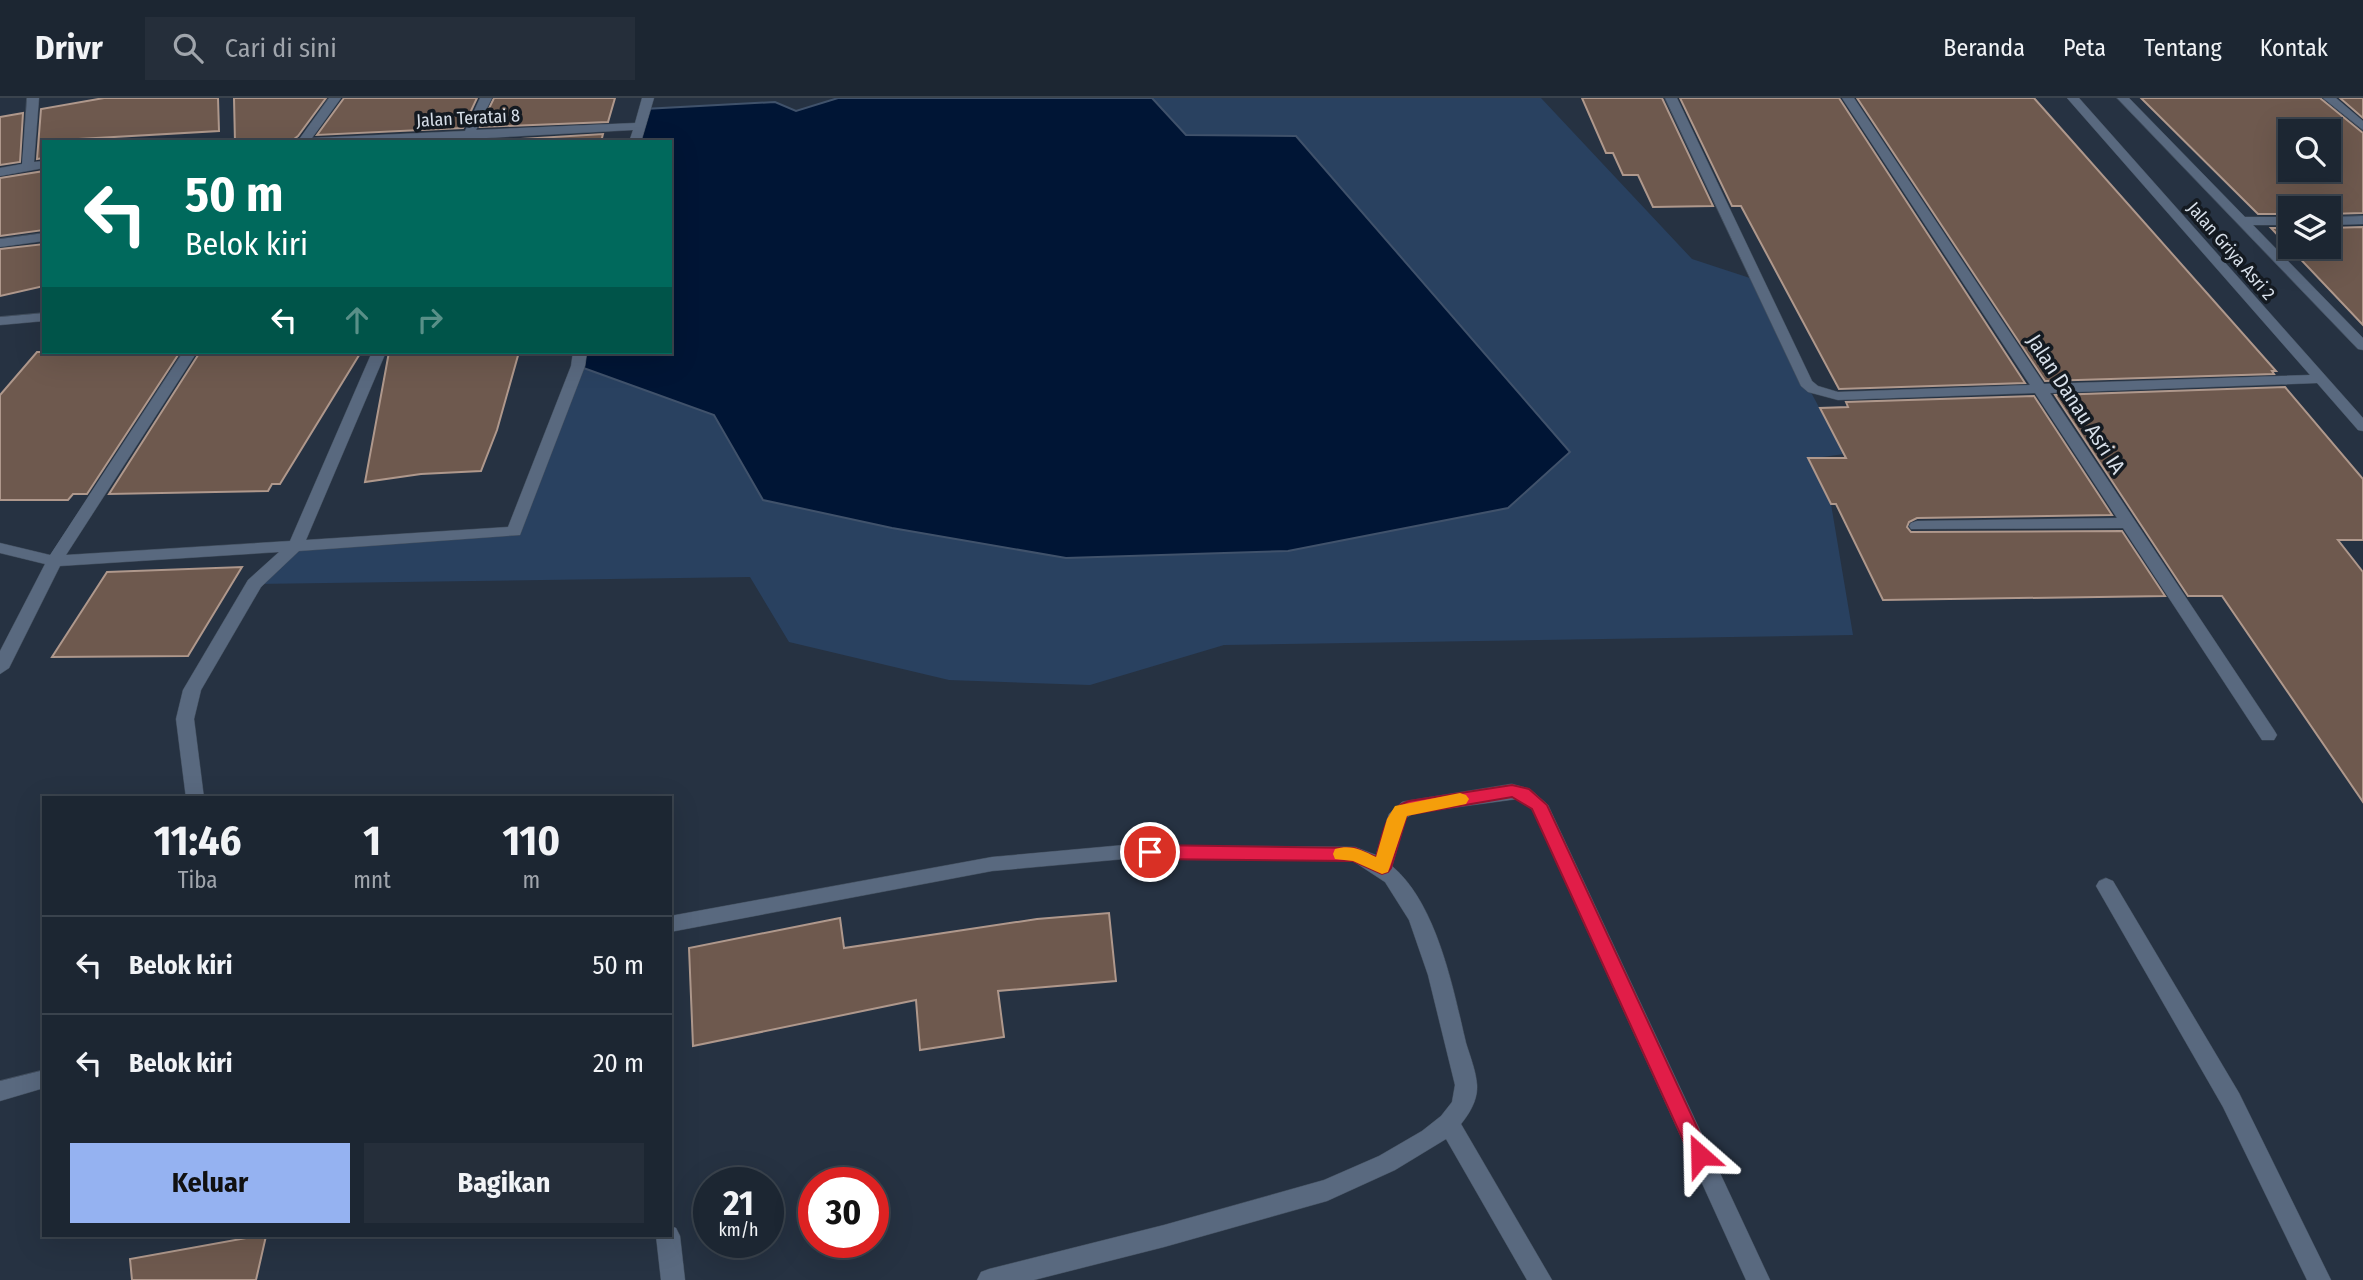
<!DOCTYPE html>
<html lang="id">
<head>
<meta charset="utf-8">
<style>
	body { margin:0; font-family:"Fira Sans Condensed",sans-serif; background:#252e3a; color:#f1f3f6; height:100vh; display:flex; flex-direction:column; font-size:26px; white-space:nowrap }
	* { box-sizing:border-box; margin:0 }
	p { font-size:23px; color:#a0a5ac }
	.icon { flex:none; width:38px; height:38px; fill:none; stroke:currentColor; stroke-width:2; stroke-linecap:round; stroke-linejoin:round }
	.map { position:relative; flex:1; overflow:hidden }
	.panel { position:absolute; left:42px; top:698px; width:630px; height:441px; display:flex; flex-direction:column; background:#1c2632; border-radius:0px; box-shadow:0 7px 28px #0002,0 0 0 2px #3a434d }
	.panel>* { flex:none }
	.top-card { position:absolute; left:42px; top:42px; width:630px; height:214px; border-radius:0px; box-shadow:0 7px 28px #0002,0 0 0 2px #3a434d; background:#00695c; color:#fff; overflow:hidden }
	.fabs { position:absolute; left:2278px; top:21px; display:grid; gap:14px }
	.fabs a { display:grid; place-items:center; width:63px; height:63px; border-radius:0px; background:#1c2632; box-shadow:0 7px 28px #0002,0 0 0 2px #3a434d; font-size:35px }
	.speed { position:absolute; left:693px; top:1069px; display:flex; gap:14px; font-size:35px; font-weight:700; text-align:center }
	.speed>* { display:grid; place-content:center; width:91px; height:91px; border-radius:50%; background:#1c2632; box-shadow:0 7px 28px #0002,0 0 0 2px #3a434d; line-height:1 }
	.speed small { font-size:18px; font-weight:400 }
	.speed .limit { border:10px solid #d22; background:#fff; color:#111 }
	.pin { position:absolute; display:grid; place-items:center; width:60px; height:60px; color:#fff; margin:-30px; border:4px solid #fff; border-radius:50%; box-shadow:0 2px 7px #0007 }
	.me { position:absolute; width:77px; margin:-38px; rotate:335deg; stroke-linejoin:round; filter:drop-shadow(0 0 5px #0008) }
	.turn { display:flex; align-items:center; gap:24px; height:147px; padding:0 28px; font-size:32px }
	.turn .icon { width:91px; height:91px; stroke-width:2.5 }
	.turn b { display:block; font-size:49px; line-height:60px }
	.lanes { display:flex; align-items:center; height:66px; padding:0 28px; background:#0003; justify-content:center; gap:35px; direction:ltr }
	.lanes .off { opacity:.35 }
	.eta { display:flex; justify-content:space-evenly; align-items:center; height:119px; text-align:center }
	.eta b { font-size:42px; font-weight:700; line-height:49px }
	.button { display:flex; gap:14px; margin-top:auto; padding:14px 28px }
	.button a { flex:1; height:80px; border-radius:0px; background:#95b2f1; color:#111; font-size:28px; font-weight:700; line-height:80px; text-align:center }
	.button a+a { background:#252e3a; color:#f1f3f6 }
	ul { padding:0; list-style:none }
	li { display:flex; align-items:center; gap:21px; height:98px; padding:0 28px; border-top:2px solid #3a434d }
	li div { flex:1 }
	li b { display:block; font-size:26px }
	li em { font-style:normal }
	header { display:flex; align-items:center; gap:42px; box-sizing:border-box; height:98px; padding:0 35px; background:#1c2632; border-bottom:2px solid #3a434d }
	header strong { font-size:33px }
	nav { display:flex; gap:38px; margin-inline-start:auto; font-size:24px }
	.search { width:490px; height:63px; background:#252e3a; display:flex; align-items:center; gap:18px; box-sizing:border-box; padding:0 24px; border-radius:0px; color:#a0a5ac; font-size:26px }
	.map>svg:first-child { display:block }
	.green { fill:#294160 }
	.water { fill:#001535; stroke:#40526b; stroke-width:2 }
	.building { fill:#6e594e; stroke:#af988c; stroke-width:2; fill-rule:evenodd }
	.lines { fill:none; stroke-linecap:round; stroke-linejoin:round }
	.minor-casing { stroke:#424e5d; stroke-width:1 }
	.minor { fill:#59697f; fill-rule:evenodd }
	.route { fill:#e11d48; stroke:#92132f; stroke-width:2 }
	.slow { fill:#f59e0b }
	.labels { text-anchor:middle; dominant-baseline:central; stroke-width:7; stroke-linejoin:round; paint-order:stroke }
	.far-street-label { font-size:18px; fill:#d7dfe9; stroke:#141a21 }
	.street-label { font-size:21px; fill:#d7dfe9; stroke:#141a21 }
</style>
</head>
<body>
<header>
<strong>Drivr</strong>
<div class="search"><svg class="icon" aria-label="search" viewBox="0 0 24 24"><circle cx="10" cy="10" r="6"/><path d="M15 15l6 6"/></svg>Cari di sini</div>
<nav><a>Beranda</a><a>Peta</a><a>Tentang</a><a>Kontak</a></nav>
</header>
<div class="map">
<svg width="2363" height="1182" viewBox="0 0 2363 1182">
	<rect width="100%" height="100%" fill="#263242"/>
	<path class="green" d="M1152,0H1541L1692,161L1759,183L1806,285L1844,356L1808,361L1831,406L1853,537L1224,547L1090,587L949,582L789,544L750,479L254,486L296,447L514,434L578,268L714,317L764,402L1570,354L1296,38L1186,37Z"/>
	<path class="water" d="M838,0H1152L1186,37L1296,38L1570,354L1508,410L1288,453L1066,460L892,430L763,402L714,317L578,268L580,254H670V44H635L644,11L775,4L796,13Z"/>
	<path class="building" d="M104,0H218L219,33L44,43V60L37,61L41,11Z
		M234,0H326L298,38L290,44H235Z
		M344,0H477L463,30L317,37Z
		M494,0H615L608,24L480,29Z
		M1582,0H1662L1713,108L1653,109L1638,77H1623L1613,55H1606Z
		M1680,0H1839L2025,285L1839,291L1741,108H1732Z
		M1857,0H2034L2276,273H2272L2274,276L2045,283Z
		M2141,0H2320L2363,35V115L2329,116V110H2291V116H2258ZM2291,33H2329V72H2291Z
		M2340,0H2363V20Z
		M23,15L20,64L0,67V19Z
		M603,36L601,44H461H468Z
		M44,73V132L0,138V80Z
		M2363,129V227L2271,130H2291V149H2329V130Z
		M44,146V188L0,198V151Z
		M37,254H180L87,396H73L68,402H0V297Z
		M200,254H361L280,386H272L268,393L109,396Z
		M389,254H519L497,332L481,373L421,376L365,384Z
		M2285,289L2363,381V442H2338L2363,474V704L2222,498H2188L2055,297Z
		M2034,298L2112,417L1917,420L1909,424L1907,429L1911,434L2122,433L2165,498L1883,502L1836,406H1831L1808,360H1846L1820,310L1848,309L1846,304Z
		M242,469L188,558L52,559L107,474Z
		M1109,815L1116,883L998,893L1004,939L920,952L916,902L693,948L689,850L840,820L844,850L1037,821Z
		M257,1138H266L256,1182H132L130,1161Z"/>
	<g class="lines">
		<g class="minor-casing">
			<path id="minor" d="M27,0H39L34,64L44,63V70L0,78V70L22,66Z
				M329,0H341L312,40L465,33L480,0H492L476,32L635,25L642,0H654L641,44H629L633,32L468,41L292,44L300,40Z
				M1665,0H1677L1812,283L1818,288L1838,294L2030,287L1842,0H1854L2044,286L2310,277L2067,0H2079L2363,320V333L2358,332L2317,285L2050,295L2274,632L2277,637L2274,642H2262L2123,430L1911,431L1909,428L1911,425L1917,423L2117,420L2035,295L1838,302L1808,294L1801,288Z
				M2117,0H2129L2245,119H2291V127H2253L2363,240V252L2358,251Z
				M2323,0H2336L2363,23V32Z
				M2363,118V126L2329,127V119Z
				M44,135V143L0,149V141Z
				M44,215V223L0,227V219Z
				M183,254H197L66,457L290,443L372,254H386L306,442L508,429L571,268L573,254H587L585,268L520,437L299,453L261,489L201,592L194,621L204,700H186L176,621L183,592L248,482L279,454L60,468L9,570L0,576V553L45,466L0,455V445L50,457Z
				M1512,686L1530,691L1548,707L1770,1182H1746L1532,711L1517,701L1414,715L1406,720L1392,768C1437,806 1453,890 1466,945C1470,958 1476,973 1477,987C1478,1001 1470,1015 1461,1026L1552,1182H1527L1446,1041L1395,1072L1327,1103L1164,1149L1034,1182H977L981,1174L989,1171L1164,1127L1324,1082L1379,1058L1422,1033L1441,1018L1452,1004L1455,987L1428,877L1409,822L1385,784L1353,763L1124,761L992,773L670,834V818L992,759L1124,747L1355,749L1376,757L1389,716L1402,704Z
				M2106,780L2113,783L2239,995L2331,1182H2307L2223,1009L2096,788L2099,783Z
				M44,972V990L0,1003V983Z
				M670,1128L676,1130L680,1138L685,1182H661L656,1138H670Z"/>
		</g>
		<use href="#minor" class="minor"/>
	</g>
	<path class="route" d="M1512,687L1529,691L1547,707L1710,1057L1707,1064L1700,1066L1693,1064L1532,711L1512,699L1407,717L1391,770L1388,774L1382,776L1353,763L1150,761L1144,759L1141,754L1144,749L1150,747L1355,750L1376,759C1383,737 1385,710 1409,703Z"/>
	<path class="slow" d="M1460,695L1466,697L1469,701L1466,706L1407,718L1388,774L1382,776L1353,763L1335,761L1333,756L1335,751C1351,746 1362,752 1376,759L1387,721L1395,708Z"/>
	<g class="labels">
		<g class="far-street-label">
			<text transform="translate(468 20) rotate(-3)">Jalan Teratai 8</text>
			<text transform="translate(2231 153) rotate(49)">Jalan Griya Asri 2</text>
		</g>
		<g class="street-label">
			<text transform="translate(2076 306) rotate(57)">Jalan Danau Asri IA</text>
		</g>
	</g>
</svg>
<div class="fabs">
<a><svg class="icon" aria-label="search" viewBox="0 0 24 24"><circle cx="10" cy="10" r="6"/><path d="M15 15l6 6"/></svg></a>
<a><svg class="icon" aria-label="layers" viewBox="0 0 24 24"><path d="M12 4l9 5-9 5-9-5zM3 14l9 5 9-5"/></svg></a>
</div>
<div class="speed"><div>21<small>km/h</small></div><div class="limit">30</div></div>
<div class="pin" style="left:1150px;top:754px;background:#d93025"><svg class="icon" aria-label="arrive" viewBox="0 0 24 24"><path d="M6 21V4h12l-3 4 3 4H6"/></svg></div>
<svg class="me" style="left:1700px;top:1057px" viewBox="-20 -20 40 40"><path d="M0-17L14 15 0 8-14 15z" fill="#e11d48" stroke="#fff" stroke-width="4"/></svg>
<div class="top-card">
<div class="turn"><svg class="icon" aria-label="left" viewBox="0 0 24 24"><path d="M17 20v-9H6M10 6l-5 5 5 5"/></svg><div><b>50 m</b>Belok kiri</div></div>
<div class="lanes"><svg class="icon" aria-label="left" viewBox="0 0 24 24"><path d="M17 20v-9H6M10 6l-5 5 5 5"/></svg><svg class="icon off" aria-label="ahead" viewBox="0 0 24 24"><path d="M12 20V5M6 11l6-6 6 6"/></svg><svg class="icon off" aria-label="right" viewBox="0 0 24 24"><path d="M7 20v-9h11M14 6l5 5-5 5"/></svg></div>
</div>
<section class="panel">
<div class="eta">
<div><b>11:46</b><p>Tiba</p></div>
<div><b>1</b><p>mnt</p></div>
<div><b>110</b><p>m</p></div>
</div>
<ul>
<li><svg class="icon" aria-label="left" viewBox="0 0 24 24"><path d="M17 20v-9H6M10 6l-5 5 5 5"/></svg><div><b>Belok kiri</b></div><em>50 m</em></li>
<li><svg class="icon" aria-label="left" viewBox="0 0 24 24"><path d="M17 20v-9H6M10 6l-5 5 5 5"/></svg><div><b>Belok kiri</b></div><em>20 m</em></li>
</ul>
<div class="button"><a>Keluar</a><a>Bagikan</a></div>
</section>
</div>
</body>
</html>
